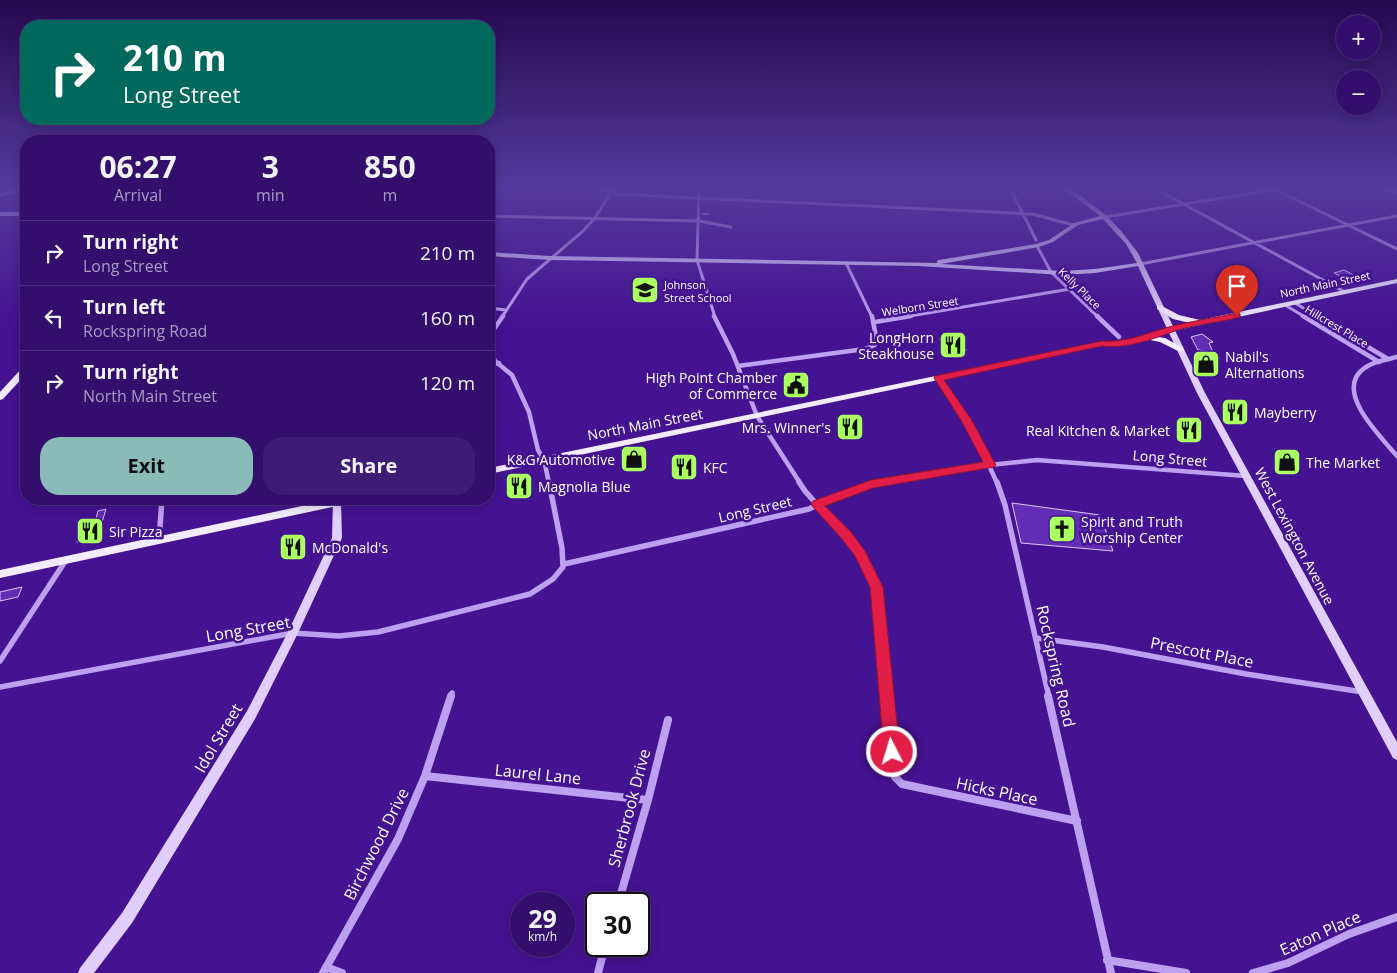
<!DOCTYPE html>
<html lang="en">
<head>
<meta charset="utf-8">
<style>
	body { margin:0; font-family:"Open Sans",sans-serif; background:#3e1c75; color:#f1f3f6; height:100vh; display:flex; flex-direction:column; font-size:19px; white-space:nowrap }
	* { box-sizing:border-box; margin:0 }
	p { font-size:16px; color:#a99cc2 }
	.icon { flex:none; width:28px; height:28px; fill:none; stroke:currentColor; stroke-width:2; stroke-linecap:round; stroke-linejoin:round }
	.map { position:relative; flex:1; overflow:hidden }
	.side { position:absolute; left:20px; top:135px; width:475px; height:370px; display:flex; flex-direction:column; background:#330e6d; border-radius:20px; box-shadow:0 2px 12px #0003,0 0 0 1px #4e2e80 }
	.side>* { flex:none }
	.guide { position:absolute; left:20px; top:20px; width:475px; height:105px; border-radius:20px; box-shadow:0 2px 12px #0003,0 0 0 1px #4e2e80; background:#00695c; color:#fff; overflow:hidden }
	.fabs { position:absolute; left:1336px; top:15px; display:grid; gap:10px }
	.fabs a { display:grid; place-items:center; width:45px; height:45px; border-radius:50%; background:#330e6d; box-shadow:0 2px 12px #0003,0 0 0 1px #4e2e80; font-size:25px }
	.speed { position:absolute; left:510px; top:892px; display:flex; gap:10px; font-size:25px; font-weight:700; text-align:center }
	.speed>* { display:grid; place-content:center; width:65px; height:65px; border-radius:50%; background:#330e6d; box-shadow:0 2px 12px #0003,0 0 0 1px #4e2e80; line-height:1 }
	.speed small { font-size:12px; font-weight:400 }
	.speed .limit { border:2px solid #111; border-radius:8px; background:#fff; color:#111 }
	.pin { position:absolute; display:grid; place-items:center; width:42px; height:42px; color:#fff; margin:-51px -21px; border-radius:50% 50% 50% 0; rotate:-45deg; box-shadow:0 0 5px #0007 }
	.pin .icon { rotate:45deg }
	.me { position:absolute; width:55px; margin:-28px; rotate:355deg; stroke-linejoin:round; filter:drop-shadow(0 0 4px #0008) }
	.turn { display:flex; align-items:center; gap:18px; height:105px; padding:0 20px; font-size:22px }
	.turn .icon { width:65px; height:65px; stroke-width:2.5 }
	.turn b { display:block; font-size:35px; line-height:42px }
	.eta { display:flex; justify-content:space-evenly; align-items:center; height:85px; text-align:center }
	.eta b { font-size:30px; font-weight:700; line-height:35px }
	.action { display:flex; gap:10px; margin-top:auto; padding:10px 20px }
	.action a { flex:1; height:58px; border-radius:20px; background:#8bbbb9; color:#111; font-size:20px; font-weight:700; line-height:58px; text-align:center }
	.action a+a { background:#3e1c75; color:#f1f3f6 }
	ul { padding:0; list-style:none }
	li { display:flex; align-items:center; gap:15px; height:65px; padding:0 20px; border-top:1px solid #4e2e80 }
	li div { flex:1 }
	li b { display:block; font-size:19px }
	li em { font-style:normal }
	.map>svg:first-child { display:block }
	.lines { fill:none; stroke-linecap:round; stroke-linejoin:round }
	.stream { stroke:#b692f5; stroke-width:2 }
	.building { fill:#622eb5; stroke:#dbc7fc }
	.street-far3 { stroke:#bea0f1; stroke-width:3 }
	.street-far2 { stroke:#bea0f1; stroke-width:4.5 }
	.street-far1 { stroke:#bea0f1; stroke-width:5.5 }
	.street { stroke:#bea0f1; stroke-width:8 }
	.secondary { fill:#e0cffc; fill-rule:evenodd }
	.primary { fill:#f3ebff; fill-rule:evenodd }
	.route { fill:#e11d48; stroke:#92132f }
	.labels { text-anchor:middle; dominant-baseline:central; stroke-width:5; stroke-linejoin:round; paint-order:stroke }
	.far-poi-label { font-size:11px; fill:#fff; stroke:#441391; text-anchor:start }
	.far-street-label { font-size:11px; fill:#fff; stroke:#441391 }
	.poi-label { font-size:14px; fill:#fff; stroke:#441391; text-anchor:start }
	.street-label { font-size:14px; fill:#fff; stroke:#441391 }
	.near-street-label { font-size:16px; fill:#fff; stroke:#441391 }
</style>
</head>
<body>
<div class="map">
<svg width="1397" height="973" viewBox="0 0 1397 973">
	<rect width="100%" height="100%" fill="#441391"/>
	<g class="lines">
		<path class="stream" d="M703,214H708"/>
	</g>
	<path class="building" d="M1344,270L1363,280L1352,282L1334,273Z
		M1202,334L1213,342L1209,343L1213,352L1198,350L1191,337Z
		M951,336L967,350L955,353L939,339Z
		M1012,503L1100,515L1113,551L1021,543Z
		M106,509L97,539L77,542L84,524L95,522L98,511Z
		M22,587L18,597L0,601V592Z"/>
	<g class="lines">
		<path class="street-far3" d="M600,188L615,194L1032,214L1074,225
			M699,188L697,260L715,317
			M1010,188L1036,240
			M1019,188H1066
			M1154,188L1345,292
			M1384,188L1397,193
			M1276,190L1397,249
			M0,195L26,189
			M489,216L699,221L731,227
			M1105,217L1283,188
			M1037,246L1051,272L1098,317
			M846,263L872,317
			M1140,264L1397,216
			M1295,303L1318,317
			M1285,305L1305,317
			M489,308L506,310
			M502,317L527,279L583,231L594,219L614,188
			M904,317L1070,289"/>
		<path class="street-far2" d="M714,316L733,354L757,416L800,483
			M1097,316L1119,337
			M1303,316L1379,362
			M1316,316L1388,359
			M875,322L911,316
			M489,343L494,329L503,316
			M489,346L495,361L512,375L529,412L538,450L544,460L549,483
			M1397,357C1385,360 1370,362 1361,371C1336,394 1382,438 1397,456
			M489,365L499,363
			M738,366L865,349L875,345L876,337L872,316
			M938,378L977,439L997,483
			M876,483L990,465L1037,460L1246,476"/>
		<path class="street-far1" d="M799,482L805,491L861,554L876,587L887,697
			M997,482L1005,505L1049,697
			M159,540L162,499
			M564,564L809,509C833,498 857,486 884,482
			M1036,638L1103,647L1246,674L1363,692
			M0,661L66,560
			M0,687L293,633L339,636L378,632L530,594L553,579L563,567L562,548L549,482
			M451,697L452,693"/>
		<path class="street" d="M887,696L895,777L902,784L1077,821
			M1048,696L1111,973
			M425,776L648,800
			M618,904L648,800L668,720
			M1107,960L1186,973
			M326,967L342,973
			M323,973L398,839L425,776L451,696
			M598,973L605,946
			M1253,973L1288,963L1349,934L1397,917"/>
		<path class="secondary" d="M1063,188H1068L1077,193L1107,216L1122,232L1138,253L1205,393L1397,742V760L1393,758L1197,393L1138,266L1095,273L1062,275L919,266L550,260L489,256V252L550,256L937,263V261L939,260L1036,244L1049,240L1074,223L1100,216ZM1103,219L1126,244L1137,263L1095,269L1062,271L941,264L1039,247L1053,242L1078,225Z
			M0,212H26V216H0Z
			M337,499L341,502L342,538L298,633L255,719L132,923L94,973H78L80,968L122,913L247,711L288,632L332,538L333,502Z"/>
		<path class="primary" d="M1397,279V283L1172,331L1158,337L1165,338L1183,348L1184,350L1180,352L1160,342L1150,340L1128,345L1101,346L489,474V468L1101,342C1133,343 1159,329 1190,323L1173,319L1157,309V305H1160L1179,315L1200,320Z
			M23,367H26V374L3,399L0,400V392Z
			M335,499H356L351,503L0,578V570Z"/>
	</g>
	<linearGradient id="sky" x2="0" y2="1"><stop stop-color="#250a50"/><stop offset="0.58" stop-color="#56399d"/><stop offset="1" stop-color="#56399d" stop-opacity="0"/></linearGradient>
	<rect width="1397" height="324" fill="url(#sky)"/>
	<path class="route" d="M1237,313L1240,314V317C1218,323 1194,324 1172,332C1150,340 1126,349 1102,346L944,380L971,419L996,465L994,467L873,488L825,506L851,532L865,551L883,587L900,752L897,757L892,759L886,757L884,752L870,587L855,556L842,539L813,507L811,504L813,501L871,480L983,462L961,420L934,378L935,376L1102,341C1126,343 1147,333 1169,327C1191,321 1215,318 1237,313Z"/>
	<defs>
		<g id="school-square" transform="scale(1.4375)"><rect x="-9" y="-9" width="18" height="18" rx="4" fill="#aaff61" stroke="#441391"/><path d="M0-5L7-2L0 1L-7-2ZM-4 1L0 2.5L4 1V4Q0 6-4 4Z" fill="#111"/></g>
		<g id="restaurant-square" transform="scale(1.4375)"><rect x="-9" y="-9" width="18" height="18" rx="4" fill="#aaff61" stroke="#441391"/><path d="M-5-6h1v4h1v-4h1v4h1v-4h1v5L-1.5 .5V6h-2V.5L-5-1ZM5-6V6H3V1.5H1.5Q1.5-4 5-6Z" fill="#111"/></g>
		<g id="shop-square" transform="scale(1.4375)"><rect x="-9" y="-9" width="18" height="18" rx="4" fill="#aaff61" stroke="#441391"/><path d="M-5-2.5h2.3a2.7 3.5 0 0 1 5.4 0H5L5.5 6h-11ZM-1.5-2.5h3a1.5 2.3 0 0 0-3 0Z" fill="#111"/></g>
		<g id="civic-square" transform="scale(1.4375)"><rect x="-9" y="-9" width="18" height="18" rx="4" fill="#aaff61" stroke="#441391"/><path d="M-.6-6.5H3V-4.5H.6V-3L4-1V1h2V6H-6V1h2V-1L-.6-3ZM-1.2 2.5V6h2.4V2.5Z" fill="#111"/></g>
		<g id="church-square" transform="scale(1.4375)"><rect x="-9" y="-9" width="18" height="18" rx="4" fill="#aaff61" stroke="#441391"/><path d="M-1.2-6h2.4v3.5h3.3v2.4h-3.3V6h-2.4V-.1h-3.3v-2.4h3.3Z" fill="#111"/></g>
	</defs>
	<g fill-rule="evenodd">
		<use href="#school-square" x="645" y="290"/>
		<use href="#restaurant-square" x="953" y="345"/>
		<use href="#shop-square" x="1206" y="364"/>
		<use href="#civic-square" x="796" y="385"/>
		<use href="#restaurant-square" x="1235" y="412"/>
		<use href="#restaurant-square" x="850" y="427"/>
		<use href="#restaurant-square" x="1189" y="430"/>
		<use href="#shop-square" x="634" y="459"/>
		<use href="#shop-square" x="1287" y="462"/>
		<use href="#restaurant-square" x="684" y="467"/>
		<use href="#restaurant-square" x="519" y="486"/>
		<use href="#church-square" x="1062" y="529"/>
		<use href="#restaurant-square" x="90" y="531"/>
		<use href="#restaurant-square" x="293" y="547"/>
	</g>
	<g class="labels">
		<g class="far-poi-label">
			<text x="664" y="284">Johnson<tspan x="664" dy="13">Street School</tspan></text>
		</g>
		<g class="far-street-label">
			<text transform="translate(1325 284) rotate(-12)">North Main Street</text>
			<text transform="translate(1080 288) rotate(44)">Kelly Place</text>
			<text transform="translate(920 306) rotate(-9)">Welborn Street</text>
			<text transform="translate(1337 326) rotate(31)">Hillcrest Place</text>
		</g>
		<g class="poi-label">
			<text x="934" y="337" text-anchor="end">LongHorn<tspan x="934" dy="16">Steakhouse</tspan></text>
			<text x="1225" y="356">Nabil's<tspan x="1225" dy="16">Alternations</tspan></text>
			<text x="777" y="377" text-anchor="end">High Point Chamber<tspan x="777" dy="16">of Commerce</tspan></text>
			<text x="1254" y="412">Mayberry</text>
			<text x="831" y="427" text-anchor="end">Mrs. Winner's</text>
			<text x="1170" y="430" text-anchor="end">Real Kitchen &amp; Market</text>
			<text x="615" y="459" text-anchor="end">K&amp;G Automotive</text>
			<text x="1306" y="462">The Market</text>
			<text x="703" y="467">KFC</text>
			<text x="538" y="486">Magnolia Blue</text>
			<text x="1081" y="521">Spirit and Truth<tspan x="1081" dy="16">Worship Center</tspan></text>
			<text x="109" y="531">Sir Pizza</text>
			<text x="312" y="547">McDonald's</text>
		</g>
		<g class="street-label">
			<text transform="translate(645 424) rotate(-11)">North Main Street</text>
			<text transform="translate(1170 458) rotate(5)">Long Street</text>
			<text transform="translate(755 509) rotate(-13)">Long Street</text>
			<text transform="translate(1295 536) rotate(62)">West Lexington Avenue</text>
		</g>
		<g class="near-street-label">
			<text transform="translate(248 629) rotate(-10)">Long Street</text>
			<text transform="translate(1202 652) rotate(11)">Prescott Place</text>
			<text transform="translate(1056 666) rotate(77)">Rockspring Road</text>
			<text transform="translate(218 738) rotate(-59)">Idol Street</text>
			<text transform="translate(538 774) rotate(6)">Laurel Lane</text>
			<text transform="translate(997 791) rotate(12)">Hicks Place</text>
			<text transform="translate(629 808) rotate(-75)">Sherbrook Drive</text>
			<text transform="translate(376 844) rotate(-63)">Birchwood Drive</text>
			<text transform="translate(1320 933) rotate(-24)">Eaton Place</text>
		</g>
	</g>
</svg>
<div class="fabs">
<a>+</a>
<a>−</a>
</div>
<div class="speed"><div>29<small>km/h</small></div><div class="limit">30</div></div>
<div class="pin" style="left:1237px;top:316px;background:#d93025"><svg class="icon" aria-label="arrive" viewBox="0 0 24 24"><path d="M6 21V4h12l-3 4 3 4H6"/></svg></div>
<svg class="me" style="left:892px;top:752px" viewBox="-20 -20 40 40"><circle r="17" fill="#e11d48" stroke="#fff" stroke-width="3"/><path d="M0-11L8 9 0 5-8 9z" fill="#fff"/></svg>
<div class="guide">
<div class="turn"><svg class="icon" aria-label="right" viewBox="0 0 24 24"><path d="M7 20v-9h11M14 6l5 5-5 5"/></svg><div><b>210 m</b>Long Street</div></div>
</div>
<section class="side">
<div class="eta">
<div><b>06:27</b><p>Arrival</p></div>
<div><b>3</b><p>min</p></div>
<div><b>850</b><p>m</p></div>
</div>
<ul>
<li><svg class="icon" aria-label="right" viewBox="0 0 24 24"><path d="M7 20v-9h11M14 6l5 5-5 5"/></svg><div><b>Turn right</b><p>Long Street</p></div><em>210 m</em></li>
<li><svg class="icon" aria-label="left" viewBox="0 0 24 24"><path d="M17 20v-9H6M10 6l-5 5 5 5"/></svg><div><b>Turn left</b><p>Rockspring Road</p></div><em>160 m</em></li>
<li><svg class="icon" aria-label="right" viewBox="0 0 24 24"><path d="M7 20v-9h11M14 6l5 5-5 5"/></svg><div><b>Turn right</b><p>North Main Street</p></div><em>120 m</em></li>
</ul>
<div class="action"><a>Exit</a><a>Share</a></div>
</section>
</div>
</body>
</html>
